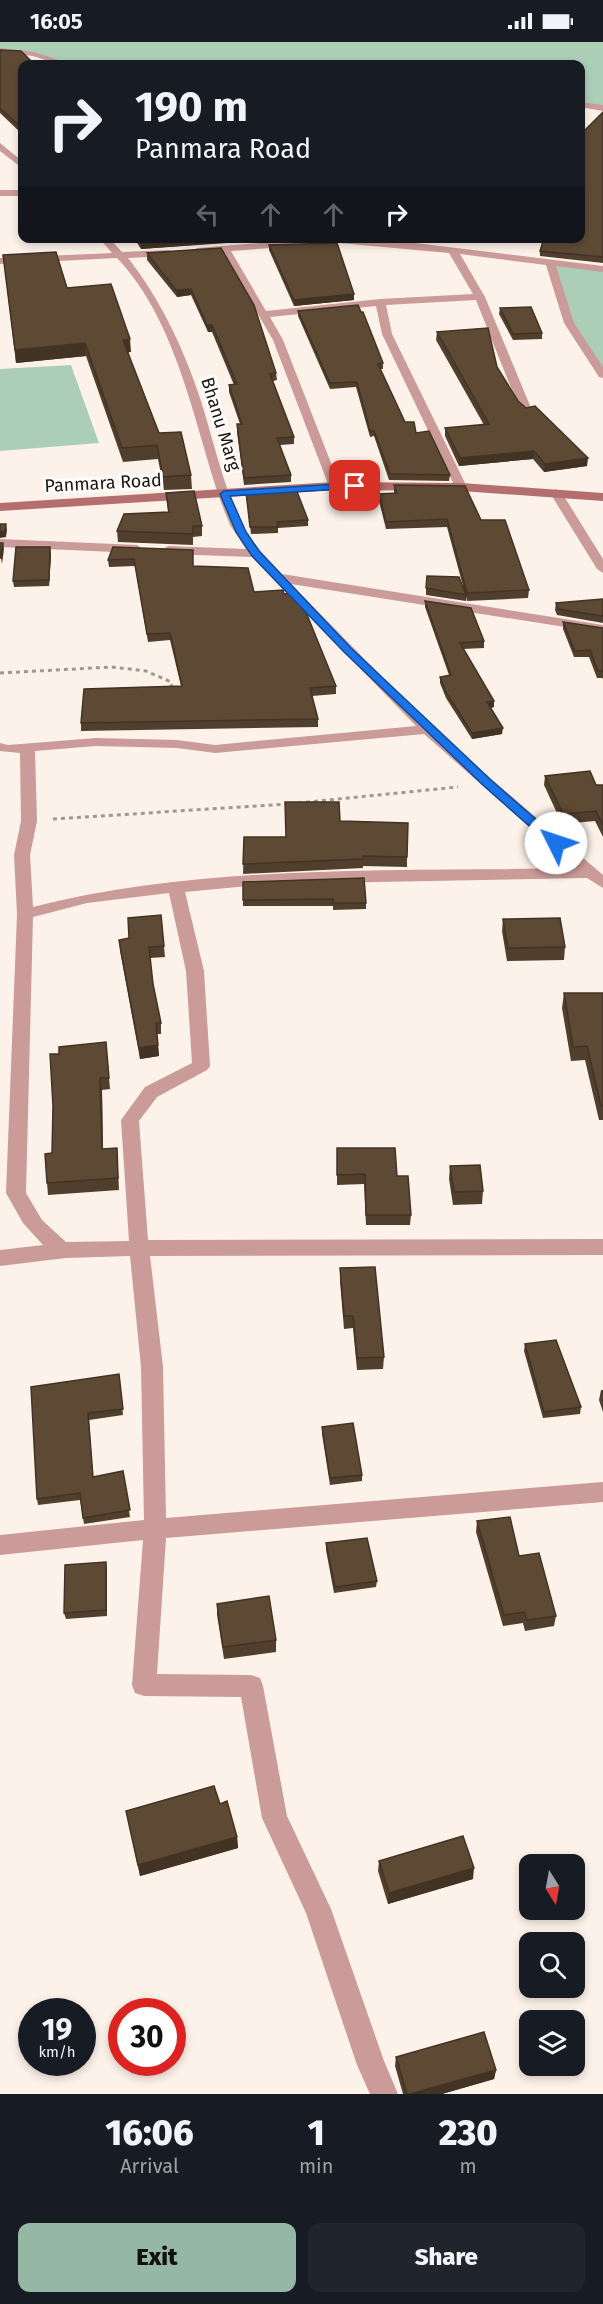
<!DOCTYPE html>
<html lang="en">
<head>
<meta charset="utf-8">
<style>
	body { margin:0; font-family:"Fira Sans",sans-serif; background:#20242c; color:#f1f3f6; height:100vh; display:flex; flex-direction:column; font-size:22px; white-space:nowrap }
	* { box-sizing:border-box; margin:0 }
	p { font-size:20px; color:#9ea1a6 }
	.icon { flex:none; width:33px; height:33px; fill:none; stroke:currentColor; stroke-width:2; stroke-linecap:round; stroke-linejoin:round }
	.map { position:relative; height:2052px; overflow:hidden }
	.side { display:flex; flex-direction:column; background:#171b24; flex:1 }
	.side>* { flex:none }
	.hud { position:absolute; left:18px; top:18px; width:567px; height:183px; border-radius:12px; box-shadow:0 3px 9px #0003; background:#171b24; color:#f1f3f6; overflow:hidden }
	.needle { width:39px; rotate:169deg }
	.fabs { position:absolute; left:519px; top:1812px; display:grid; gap:12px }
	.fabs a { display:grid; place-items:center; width:66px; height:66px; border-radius:12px; background:#171b24; box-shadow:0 3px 9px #0003; font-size:30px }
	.speed { position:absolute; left:18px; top:1956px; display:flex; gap:12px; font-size:30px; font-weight:700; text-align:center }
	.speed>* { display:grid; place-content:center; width:78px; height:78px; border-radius:50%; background:#171b24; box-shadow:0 3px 9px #0003; line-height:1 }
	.speed small { font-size:15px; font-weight:400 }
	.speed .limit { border:9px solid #d22; background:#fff; color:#111 }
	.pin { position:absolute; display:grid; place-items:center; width:51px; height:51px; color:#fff; margin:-26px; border-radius:12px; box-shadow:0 3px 9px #0006 }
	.me { position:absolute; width:66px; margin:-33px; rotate:311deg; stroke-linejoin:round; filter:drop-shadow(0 0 4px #0008) }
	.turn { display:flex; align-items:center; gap:21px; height:126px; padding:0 18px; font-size:27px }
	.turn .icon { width:78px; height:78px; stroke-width:2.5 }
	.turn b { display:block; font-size:42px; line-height:51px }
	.lanes { display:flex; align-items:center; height:57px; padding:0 18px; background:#0003; justify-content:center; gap:30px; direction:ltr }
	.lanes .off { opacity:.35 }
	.eta { display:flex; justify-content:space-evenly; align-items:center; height:102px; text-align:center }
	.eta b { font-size:36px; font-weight:800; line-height:42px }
	.cta { display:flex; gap:12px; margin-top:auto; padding:12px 18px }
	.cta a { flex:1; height:69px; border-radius:12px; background:#94b8a3; color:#111; font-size:24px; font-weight:800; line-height:69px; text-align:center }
	.cta a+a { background:#20242c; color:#f1f3f6 }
	.status { display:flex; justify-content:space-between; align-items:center; height:42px; padding:0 30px; background:#171b24; direction:ltr }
	.status svg { height:16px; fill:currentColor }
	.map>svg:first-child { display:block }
	.green { fill:#acceb7 }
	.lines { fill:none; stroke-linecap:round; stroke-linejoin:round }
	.path { stroke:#a2978f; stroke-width:3; stroke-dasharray:4 4; stroke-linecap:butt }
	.street { fill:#cb9b99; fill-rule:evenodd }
	.secondary { fill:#b36e6d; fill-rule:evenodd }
	.wall { fill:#513f2d }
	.shaded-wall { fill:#423324 }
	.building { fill:#5e4934; stroke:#423324; stroke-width:1.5 }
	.route { fill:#1a73e8; stroke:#114b97; stroke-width:1.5 }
	.labels { text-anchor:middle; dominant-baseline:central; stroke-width:6; stroke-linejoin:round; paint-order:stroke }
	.far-street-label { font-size:18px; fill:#1d140c; stroke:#fff }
</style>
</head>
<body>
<div class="status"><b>16:05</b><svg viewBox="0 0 49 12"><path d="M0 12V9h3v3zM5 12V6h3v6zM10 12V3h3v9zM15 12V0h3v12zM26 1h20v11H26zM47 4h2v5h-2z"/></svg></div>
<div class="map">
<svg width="603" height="2052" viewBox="0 0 603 2052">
	<rect width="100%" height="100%" fill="#fdf2e9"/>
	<path class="green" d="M0,0H603V66L581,62L580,22H64L34,12L0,8Z
		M550,221L603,227V333L569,281Z
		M71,323L99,401L0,409V327Z"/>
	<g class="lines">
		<path class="path" d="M0,631L112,625L146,629L171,640L172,648
			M298,761L458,745
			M53,777L288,762"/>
		<path class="street" d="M0,6L34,10L65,20H80L84,22H58L33,14L0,10Z
			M580,60L603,63V69L580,65Z
			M0,101L22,119V126L0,109Z
			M0,148H22V154H0Z
			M99,196H109L122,210L169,208L174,211L169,214L128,216C160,257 182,303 199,353C214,398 223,449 247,490C257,506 269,519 282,532L603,583V591L291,542L388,641L459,709L603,833V846L587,836L270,842L185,850L204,929L210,1024L207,1028L157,1055L139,1079L148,1198L603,1197V1213L150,1214L163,1325L166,1476L603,1440V1460L166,1496L157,1632L251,1633L260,1636L263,1644L287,1774L331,1867L384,2019L398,2052H370L357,2023L306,1871L262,1776L241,1655L144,1654L135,1651L132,1643L143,1498L0,1513V1493L144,1478L141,1325L130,1214L66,1216L0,1224V1208L43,1203L23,1181L6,1151L17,872L14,813L21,779L20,711L0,709V701L8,703L96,696L177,698L215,703L416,684L252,515L168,512L162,508L168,504L246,507L230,483L222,463C194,383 178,280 117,216L0,222V216L112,211ZM424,692L576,826C398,830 204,821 33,865L30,813L37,779L35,709L96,704L177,706L215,711ZM169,851L186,929L192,1021L145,1045L121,1078L129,1199L66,1200L42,1178L26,1151L33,875L87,861Z
			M321,196L399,199L603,224V230L556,224L574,281L603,325V336L599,335L564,281L546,223L460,212L485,255L531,366L529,368L525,369L519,366L476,258L386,263L392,292L467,445L461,449L455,445L382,292L376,264L270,275L283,298L340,444L334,448L330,447L273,298L222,210L197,212L192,209L197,206ZM339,201L449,211L473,252L380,257L266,269L231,209Z
			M556,447L562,451L603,517V531L597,527L550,451Z
			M0,497L137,503L143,507L137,511L0,505Z"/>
		<path class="secondary" d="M334,440L461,441L603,451V459L461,449L334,448L0,469V461Z"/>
	</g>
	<path class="wall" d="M0,8L22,22V92L0,71Z
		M603,70V221L540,214V209Z
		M134,196H283L141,207Z
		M269,203L354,258L294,264L269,208Z
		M221,206L276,331L277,338L273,339L294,395V402L280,403L291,433V440L244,443L237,390V382H240L229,350V343H234L212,290H208L191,253L177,255L147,218V211Z
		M3,213L67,246L131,310H128L159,391L191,433L192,447L164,448L158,417L123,420L86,314L16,321Z
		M500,266L542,291V297L513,298L499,272Z
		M298,269L383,321V327H380L405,380L416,391L450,433L449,439L389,438L374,394L370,395L356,345L330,347L298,274Z
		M437,290L497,325L518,359L587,424L544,430L533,417L459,424L445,394V386L484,383L436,298Z
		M394,443L481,478L529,548L528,556L467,559L466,555V559L426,553V546L463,544L447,485L386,487L379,459V452L394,451Z
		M246,450L308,478V484L278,486V491L251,492Z
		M166,451L202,484V494L193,495V503L118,500L117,489L168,470Z
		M113,505L193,524L254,550L284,552L336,644V652L312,654L318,677V685L81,689V681L181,644L170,598L148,600L135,524L109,525L108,518Z
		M51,512L49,544L14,545L13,539Z
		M603,557V581L557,573L555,568L556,561Z
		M425,559L484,599V606L463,607L494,665L491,666L502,692L472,697L446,656L440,641V635L449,633L425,565Z
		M563,580L603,586V637L602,636H597L589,615H574L563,587Z
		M545,734L596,743H603V795L595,779L562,782L544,743Z
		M340,779L407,815V825L363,824V826L243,832L244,795H286Z
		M243,840L366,861V867L333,868V864H243Z
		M161,873L165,915L150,916L153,942L161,981V992H157L159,1014L140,1017L120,909L119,898L129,896Z
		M503,877L565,905L564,918L507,919L502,889Z
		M564,951H603V1078H599L585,1018L571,1019L562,966Z
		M106,1000L110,1047L102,1048L103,1107L117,1106L119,1148L48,1153L47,1141L52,1111L59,1012Z
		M337,1106L397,1134L411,1173L410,1183H366L364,1142L337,1143Z
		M450,1124L483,1149L482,1162L453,1163L449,1137Z
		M340,1226L384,1315L383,1327L357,1328L353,1286L344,1287L340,1239Z
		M525,1302L581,1365L580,1372L543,1376L524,1309Z
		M119,1332L123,1373L89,1378L93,1435L123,1429L130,1475L84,1482L80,1458L38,1463L37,1457L31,1345Z
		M601,1348H603V1370L599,1358Z
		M322,1385L362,1433V1439L330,1443L322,1392Z
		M477,1479L519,1514L556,1574L554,1584L525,1589L523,1581L503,1584L476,1490Z
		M326,1501L377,1539L376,1545L334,1551L326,1508Z
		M107,1526V1574L66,1577L64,1571Z
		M217,1562L276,1598V1610L224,1617L217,1573Z
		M220,1762L237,1795L238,1806L140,1834L126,1769Z
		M379,1819L473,1837L388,1862L378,1829Z
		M396,2015L496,2028L494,2037L442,2052H403L395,2024Z"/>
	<path class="shaded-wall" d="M215,196L283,197L141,207V202Z
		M191,247V253L177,255L176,248Z
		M354,252V258L294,264V258Z
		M207,283H212V290H208Z
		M130,297L131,310L124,311L123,298Z
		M85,301L86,314L16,321L15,308Z
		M534,409L533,417L459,424L460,416Z
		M588,416L587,424L544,430L545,422Z
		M6,482L7,488L6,495L0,496V490Z
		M3,501L4,507L2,522L1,516Z
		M50,505L51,512L49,544V538Z
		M494,659V665L487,666V660Z
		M503,686L502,692L472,697V691Z
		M158,1003L159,1014L140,1017L139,1006Z
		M100,1036L102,1048L103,1119L102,1107Z
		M106,1520L107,1526V1574L106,1568Z
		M237,1795L238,1806L140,1834L138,1823Z
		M474,1826L473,1837L388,1862L389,1851Z
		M496,2028L494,2037L442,2052H410Z"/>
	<path class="building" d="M0,8L21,9L34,22H22V86L0,66Z
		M603,70V215L540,209L544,196H580V93Z
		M137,196H215L141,202Z
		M337,201L354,252L294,258L269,203Z
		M221,206L254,263L276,331L270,332L294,395L277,396L291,433L244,436L237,382H242L229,343L237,342L212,283H207L191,247L176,248L147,211Z
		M56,210L67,246L111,242L130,297L123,298L159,391L181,390L191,433L163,435L157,403L122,406L85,301L15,308L3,213Z
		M358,263L361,270H363L383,321L378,322L405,380H414L416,391L429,389L450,433L390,432L374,389H370L357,340L330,341L298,269Z
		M531,265L542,291L513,292L500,266Z
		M488,286L497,325L518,359L526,366L535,364L588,416L545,422L534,409L460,416L445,386L489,382L437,290Z
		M394,443L465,444L481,478H505L529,548L467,551L447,477L386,480L379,452L397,451Z
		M296,447L308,478L277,480L278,485H250L246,450Z
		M194,449L202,484H193V492L117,489L124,472L169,470L166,451Z
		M0,482H6L5,489L0,490Z
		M0,501H3L1,516H0Z
		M16,505H50L49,538L13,539Z
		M113,505L193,508V524L248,526L254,550L283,548L284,552L291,551L303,563L336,644L310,646L318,677L81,681L84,647L182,644L170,591L147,592L134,517L108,518Z
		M427,534L459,535L466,553L426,546Z
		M603,557V574L558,567L556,561Z
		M425,559L471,566L484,599L460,601L494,659L487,660L503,686L472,691L446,650L440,635L451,633Z
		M563,580L603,586V629H598L590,608L575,609Z
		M590,729L596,743H603V783L596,769L563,772L545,734Z
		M285,760H339L340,779L408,781L407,815L363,814V817L243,822L244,795H286Z
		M364,836L366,861H333V857L243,858V840Z
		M161,873L164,904L149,905L153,942L161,981H156L158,1003L139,1006L119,898L129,896L128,876Z
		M560,876L565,905L508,906L503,877Z
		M564,951H603V1064H601L587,1004L573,1005Z
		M106,1000L109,1036H100L102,1107L117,1106L118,1136L47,1141L45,1112L52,1111L53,1064L50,1012H59V1005Z
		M337,1106H395L397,1134H408L411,1173H366L365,1132L337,1133Z
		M480,1123L483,1149L454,1150L450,1124Z
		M375,1225L384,1315L357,1316L353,1274H344L340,1226Z
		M556,1298L581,1365L544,1370L525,1302Z
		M119,1332L123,1367L88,1371L93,1435L123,1429L130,1468L83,1476L80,1451L37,1457L31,1345Z
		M353,1381L362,1433L330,1436L322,1385Z
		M510,1475L519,1514L539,1511L556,1574L527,1578L524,1570L504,1573L477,1479Z
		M367,1496L377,1539L335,1545L326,1501Z
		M106,1520V1568L64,1571L65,1523Z
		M269,1554L276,1598L223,1605L217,1562Z
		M214,1744L220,1762L227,1759L237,1795L138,1823L126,1769Z
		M463,1794L474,1826L389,1851L379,1819Z
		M484,1990L496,2028L410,2052H407L396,2015Z"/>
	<path class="route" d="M355,441L360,444L358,446L230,454L246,490L259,509L351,606L492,739L561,799V804H552L484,744L344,610L252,514L236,490L220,452L224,449Z"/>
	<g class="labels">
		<g class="far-street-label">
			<text transform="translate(221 382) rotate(73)">Bhanu Marg</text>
			<text transform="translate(103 441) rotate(-3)">Panmara Road</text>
		</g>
	</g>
</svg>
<div class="fabs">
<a><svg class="needle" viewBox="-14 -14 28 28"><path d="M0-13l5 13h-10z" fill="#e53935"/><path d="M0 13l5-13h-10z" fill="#9ea1a6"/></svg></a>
<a><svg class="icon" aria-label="search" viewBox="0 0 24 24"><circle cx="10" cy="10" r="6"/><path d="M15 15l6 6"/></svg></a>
<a><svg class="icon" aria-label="layers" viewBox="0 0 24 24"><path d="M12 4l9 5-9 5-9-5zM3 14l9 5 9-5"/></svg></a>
</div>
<div class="speed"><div>19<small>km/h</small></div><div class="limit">30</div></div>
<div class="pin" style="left:355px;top:444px;background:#d93025"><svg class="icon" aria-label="arrive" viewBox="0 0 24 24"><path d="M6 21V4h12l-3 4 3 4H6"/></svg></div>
<svg class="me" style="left:556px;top:801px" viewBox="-20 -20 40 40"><circle r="19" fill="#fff"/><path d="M0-13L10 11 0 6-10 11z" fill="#1a73e8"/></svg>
<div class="hud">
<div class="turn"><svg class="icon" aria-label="right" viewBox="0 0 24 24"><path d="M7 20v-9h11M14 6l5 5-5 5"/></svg><div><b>190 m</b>Panmara Road</div></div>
<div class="lanes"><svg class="icon off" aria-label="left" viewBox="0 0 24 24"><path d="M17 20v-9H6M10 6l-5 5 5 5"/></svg><svg class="icon off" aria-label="ahead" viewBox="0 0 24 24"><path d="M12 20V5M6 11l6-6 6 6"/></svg><svg class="icon off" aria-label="ahead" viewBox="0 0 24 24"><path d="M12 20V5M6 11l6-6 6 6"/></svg><svg class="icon" aria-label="right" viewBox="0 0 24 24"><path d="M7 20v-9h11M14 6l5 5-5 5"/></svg></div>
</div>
</div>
<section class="side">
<div class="eta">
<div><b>16:06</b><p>Arrival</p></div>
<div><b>1</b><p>min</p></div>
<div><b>230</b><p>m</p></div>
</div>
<div class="cta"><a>Exit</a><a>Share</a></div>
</section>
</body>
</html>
